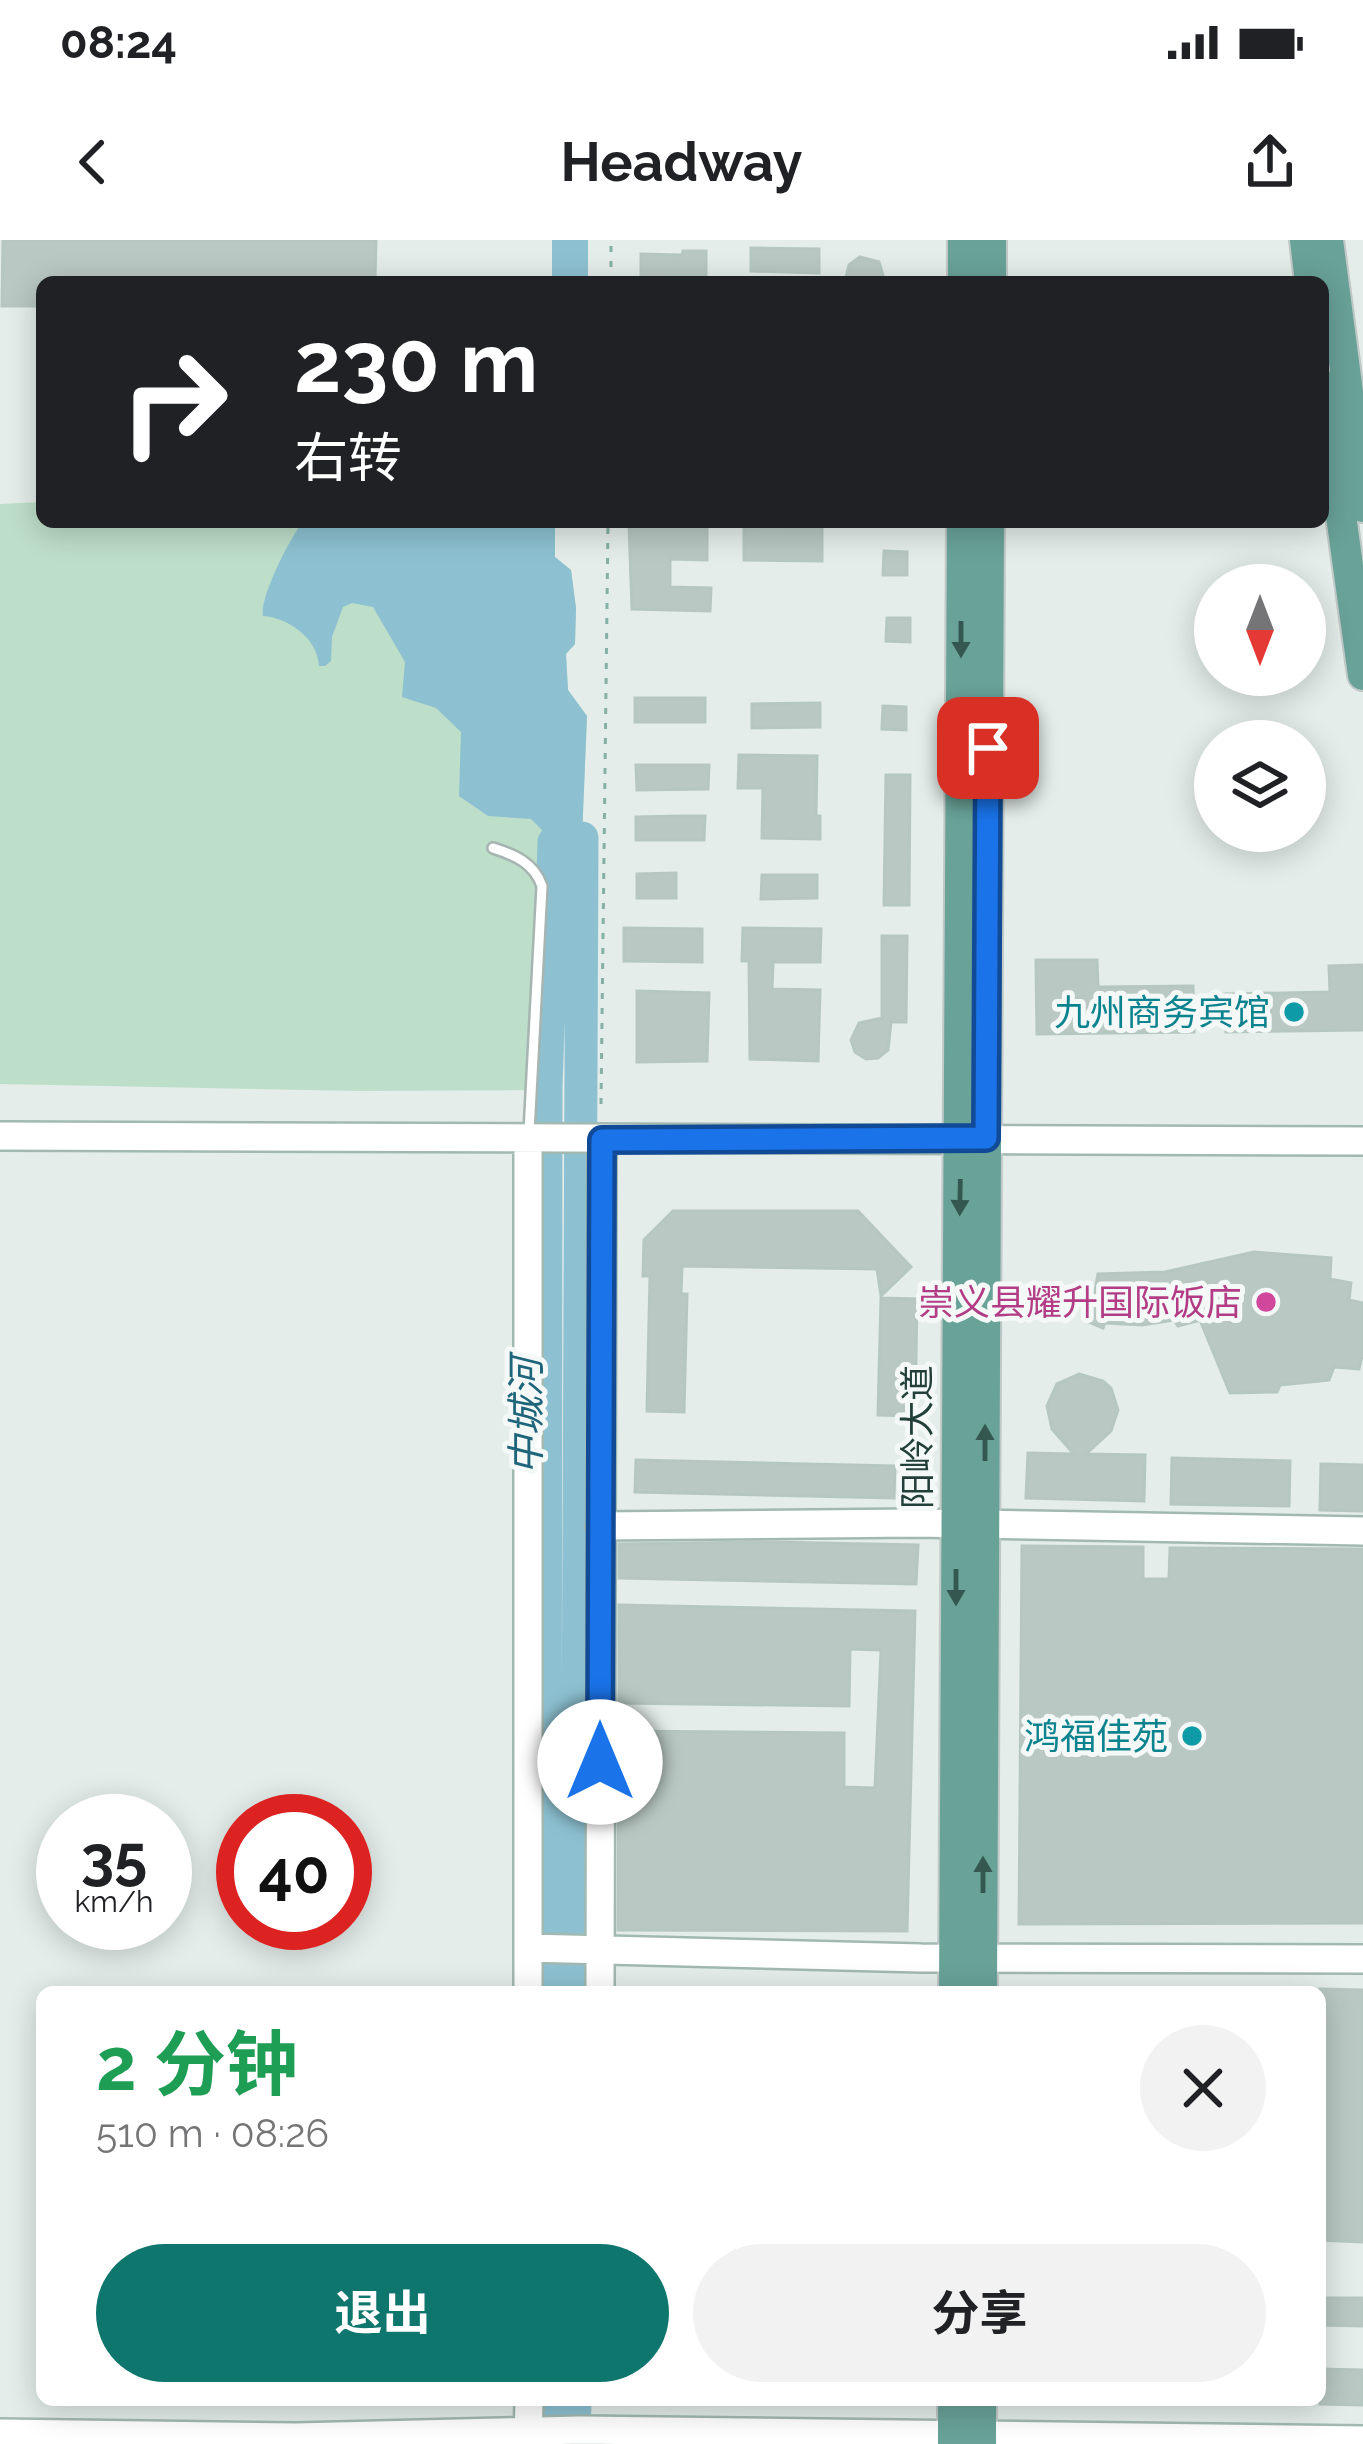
<!DOCTYPE html>
<html lang="zh">
<head>
<meta charset="utf-8">
<style>
	body { margin:0; font-family:Raleway,"Noto Sans SC",sans-serif; background:#f2f2f2; color:#202124; height:100vh; display:flex; flex-direction:column; font-size:45px; white-space:nowrap }
	* { box-sizing:border-box; margin:0 }
	p { font-size:39px; color:#757577 }
	.icon { flex:none; width:66px; height:66px; fill:none; stroke:currentColor; stroke-width:2; stroke-linecap:round; stroke-linejoin:round }
	.map { position:relative; flex:1; overflow:hidden }
	.side { position:absolute; left:36px; top:1746px; width:1290px; height:420px; display:flex; flex-direction:column; background:#fff; border-radius:18px; box-shadow:0 6px 30px #0003 }
	.side>* { flex:none }
	.guide { position:absolute; left:36px; top:36px; width:1293px; height:252px; border-radius:18px; box-shadow:0 6px 30px #0003; background:#202124; color:#fff; overflow:hidden }
	.needle { width:78px; rotate:180deg }
	.buttons { position:absolute; left:1194px; top:324px; display:grid; gap:24px }
	.buttons a { display:grid; place-items:center; width:132px; height:132px; border-radius:50%; background:#fff; box-shadow:0 6px 30px #0003; font-size:60px }
	.speed { position:absolute; left:36px; top:1554px; display:flex; gap:24px; font-size:60px; font-weight:700; text-align:center }
	.speed>* { display:grid; place-content:center; width:156px; height:156px; border-radius:50%; background:#fff; box-shadow:0 6px 30px #0003; line-height:1 }
	.speed small { font-size:30px; font-weight:400 }
	.speed .limit { border:18px solid #d22; background:#fff; color:#111 }
	.pin { position:absolute; display:grid; place-items:center; width:102px; height:102px; color:#fff; margin:-51px; border-radius:24px; box-shadow:0 6px 18px #0006 }
	.me { position:absolute; width:132px; margin:-66px; rotate:0deg; stroke-linejoin:round; filter:drop-shadow(0 0 9px #0008) }
	.turn { display:flex; align-items:center; gap:42px; height:252px; padding:0 60px; font-size:54px }
	.turn .icon { width:156px; height:156px; stroke-width:2.5 }
	.turn b { display:block; font-size:84px; line-height:102px }
	.round { display:grid; place-items:center; flex:none; width:126px; height:126px; border-radius:63px; background:#f2f2f2 }
	.overview { display:flex; align-items:center; justify-content:space-between; height:204px; padding:0 60px }
	h1 { font-size:72px; font-weight:700; line-height:90px; color:#1e9e55 }
	.primary-button { display:flex; gap:24px; margin-top:auto; padding:24px 60px }
	.primary-button a { flex:1; height:138px; border-radius:72px; background:#0f766e; color:#fff; font-size:48px; font-weight:700; line-height:138px; text-align:center }
	.primary-button a+a { background:#f2f2f2; color:#202124 }
	.status { display:flex; justify-content:space-between; align-items:center; height:84px; padding:0 60px; background:#fff; direction:ltr }
	.status svg { height:33px; fill:currentColor }
	header { display:flex; justify-content:space-between; align-items:center; height:156px; padding:0 60px; background:#fff; font-size:54px; font-weight:700 }
	.map>svg:first-child { display:block }
	.green { fill:#bddec8 }
	.water { fill:#8dc1d1 }
	.lines { fill:none; stroke-linecap:round; stroke-linejoin:round }
	.river { stroke:#8dc1d1; stroke-width:33 }
	.building { fill:#b9c8c3; stroke:#b6c7c1; stroke-width:3 }
	.lane-casing { stroke:#a6b5b1; stroke-width:14 }
	.secondary-casing { stroke:#a2b9b2; stroke-width:32 }
	.primary-casing { stroke:#c1c9c8; stroke-width:34 }
	.path { stroke:#85b0a6; stroke-width:3; stroke-dasharray:6 9; stroke-linecap:butt }
	.lane { stroke:#fff; stroke-width:9 }
	.secondary { stroke:#fff; stroke-width:27 }
	.primary { stroke:#69a297; stroke-width:30 }
	.oneway { fill:#345850 }
	.route-casing { stroke:#114b97; stroke-width:30 }
	.route { stroke:#1a73e8; stroke-width:21 }
	.culture-dot { fill:#0f9aa8; stroke:#f4f9f7; stroke-width:4.5 }
	.hotel-dot { fill:#d1479c; stroke:#f4f9f7; stroke-width:4.5 }
	.labels { text-anchor:middle; dominant-baseline:central; stroke-width:10; stroke-linejoin:round; paint-order:stroke }
	.culture-label { font-size:36px; fill:#0d838f; stroke:#f4f9f7; text-anchor:end }
	.hotel-label { font-size:36px; fill:#b23c85; stroke:#f4f9f7; text-anchor:end }
	.street-label { font-size:36px; fill:#233f39; stroke:#f4f9f7 }
	.water-label { font-size:39px; font-style:italic; fill:#1e647a; stroke:#f4f9f7 }
</style>
</head>
<body>
<div class="status"><b>08:24</b><svg viewBox="0 0 49 12"><path d="M0 12V9h3v3zM5 12V6h3v6zM10 12V3h3v9zM15 12V0h3v12zM26 1h20v11H26zM47 4h2v5h-2z"/></svg></div>
<header><svg class="icon" aria-label="back" viewBox="0 0 24 24"><path d="M15 5l-7 7 7 7"/></svg>Headway<svg class="icon" aria-label="share" viewBox="0 0 24 24"><path d="M12 15V3M7 8l5-5 5 5M5 13v7h14v-7"/></svg></header>
<div class="map">
<svg width="1363" height="2204" viewBox="0 0 1363 2204">
	<rect width="100%" height="100%" fill="#e4edea"/>
	<path class="green" d="M42,262V282H555V317L571,330L576,368L575,404L566,414L568,450L587,476L582,598L554,602L542,850L358,851L0,844V264Z"/>
	<path class="water" d="M552,0H588V42H552Z
		M303,282H555V317L571,330L576,368L575,404L566,414L568,450L587,476L582,598L554,602L531,579L488,576L459,556L461,492L436,468L402,457L405,422L373,367L352,363L343,367L332,397L331,421L325,426H319C318,399 289,378 263,376C259,359 290,297 303,282Z"/>
	<g class="lines">
		<path class="river" d="M545,1752L546,848L554,602L582,598L577,1752
			M544,2204V2160
			M574,2204L575,2160"/>
	</g>
	<path class="building" d="M3,0H376L375,42H42V66H2Z
		M751,8L819,9V33L751,31Z
		M683,11H706V35L641,37V14L682,15Z
		M860,17L879,22L885,42H845L849,25Z
		M629,285L707,287V320L670,319V347L711,348L710,371L632,369Z
		M744,287L822,288V321L744,320Z
		M884,311L907,312V335H883Z
		M887,378H910V402L886,401Z
		M635,458H705V482H635Z
		M820,463V487L752,488V464Z
		M883,466L906,467V490L882,489Z
		M739,515L817,516L816,576H820V599L762,598L763,548H738Z
		M636,525H709L708,549L637,550Z
		M886,535H910L909,665H884Z
		M681,576H705L704,600H636V577Z
		M676,633V658H637V634Z
		M762,635H817V658L761,659Z
		M624,688L702,689V722L624,721Z
		M743,688L821,689L820,722H773L772,749L820,750L818,821L750,819L749,721H742Z
		M882,696H907L906,782H891L888,810L878,818L866,819L855,812L851,800L859,783L882,778Z
		M1036,720H1097L1098,747L1193,746L1194,792L1037,794Z
		M1363,725V790L1226,792L1225,754L1330,752L1329,726Z
		M637,751L709,753L707,821L637,822Z
		M673,971H858L911,1027L881,1056L877,1029L682,1026L681,1054H687L684,1172L647,1171L650,1036H643L644,1000Z
		M1254,1012L1331,1018L1330,1039L1351,1043L1349,1060L1363,1063V1112L1359,1129L1334,1127L1329,1140L1280,1145L1277,1152L1230,1153L1200,1080L1178,1086L1174,1080L1142,1085L1105,1083L1103,1088L1089,1082L1098,1034L1165,1032Z
		M881,1058L917,1059L915,1176L878,1175Z
		M1079,1134L1103,1141L1111,1148L1118,1170L1111,1191L1086,1214L1145,1215L1144,1261L1026,1258L1028,1213L1074,1214L1052,1189L1047,1166L1057,1144Z
		M1172,1218L1290,1221L1289,1266L1171,1264Z
		M636,1220L895,1226L894,1258L635,1252Z
		M1321,1224L1363,1225V1271L1320,1270Z
		M772,1302L918,1305L916,1344L619,1338V1304Z
		M1022,1306L1143,1307V1339H1169L1170,1308L1363,1309V1683L1019,1684Z
		M619,1365L915,1371L907,1691L618,1690L619,1491L844,1493V1547L875,1548L881,1410L850,1409L849,1466L619,1463Z
		M1320,1749L1363,1750V2002L1320,2000Z
		M1320,2058H1363V2086L1320,2085Z
		M1320,2129L1363,2130V2165L1320,2164Z"/>
	<g class="lines">
		<g class="lane-casing">
			<path id="lane" d="M493,608C515,615 534,623 542,646L529,892"/>
		</g>
		<g class="secondary-casing">
			<path id="secondary" d="M0,896L1363,901
				M600,1286L915,1283L1363,1291
				M528,1708L921,1718L1363,1719
				M528,1752V900
				M600,1752L602,900
				M0,2193L296,2197L580,2190L1363,2200
				M528,2204L529,2160"/>
		</g>
		<g class="primary-casing">
			<path id="primary" d="M1305,0L1310,42
				M1328,0L1363,267
				M963,42V0
				M991,42V0
				M1323,145L1363,435
				M954,1752L962,282
				M982,1752L989,282
				M953,2160V2204
				M981,2160V2204"/>
		</g>
		<path class="path" d="M611,42V0
			M601,864L608,282"/>
		<use href="#lane" class="lane"/>
		<use href="#secondary" class="secondary"/>
		<use href="#primary" class="primary"/>
	</g>
	<defs><path id="oneway-solid" d="M-6-.8H1V-3.2L6.5 0L1 3.2V.8H-6Z" transform="scale(3)"/></defs>
	<g class="oneway">
		<use href="#oneway-solid" transform="translate(961 399) rotate(90)"/>
		<use href="#oneway-solid" transform="translate(960 957) rotate(91)"/>
		<use href="#oneway-solid" transform="translate(985 1203) rotate(-90)"/>
		<use href="#oneway-solid" transform="translate(956 1347) rotate(90)"/>
		<use href="#oneway-solid" transform="translate(983 1635) rotate(-90)"/>
	</g>
	<g class="lines">
		<g class="route-casing">
			<path id="route" d="M600,1522L602,900L986,898L988,508"/>
		</g>
		<use href="#route" class="route"/>
	</g>
	<g class="culture-dot">
		<circle cx="1294" cy="772" r="12"/>
		<circle cx="1192" cy="1496" r="12"/>
	</g>
	<circle class="hotel-dot" cx="1266" cy="1062" r="12"/>
	<g class="labels">
		<g class="culture-label">
			<text x="1270" y="772">九州商务宾馆</text>
			<text x="1168" y="1496">鸿福佳苑</text>
		</g>
		<g class="hotel-label">
			<text x="1242" y="1062">崇义县耀升国际饭店</text>
		</g>
		<g class="street-label">
			<text transform="translate(917 1197) rotate(-90)">阳岭大道</text>
		</g>
		<g class="water-label">
			<text transform="translate(526 1176) rotate(-90)">中城河</text>
		</g>
	</g>
</svg>
<div class="buttons">
<a><svg class="needle" viewBox="-14 -14 28 28"><path d="M0-13l5 13h-10z" fill="#e53935"/><path d="M0 13l5-13h-10z" fill="#757577"/></svg></a>
<a><svg class="icon" aria-label="layers" viewBox="0 0 24 24"><path d="M12 4l9 5-9 5-9-5zM3 14l9 5 9-5"/></svg></a>
</div>
<div class="speed"><div>35<small>km/h</small></div><div class="limit">40</div></div>
<div class="pin" style="left:988px;top:508px;background:#d93025"><svg class="icon" aria-label="arrive" viewBox="0 0 24 24"><path d="M6 21V4h12l-3 4 3 4H6"/></svg></div>
<svg class="me" style="left:600px;top:1522px" viewBox="-20 -20 40 40"><circle r="19" fill="#fff"/><path d="M0-13L10 11 0 6-10 11z" fill="#1a73e8"/></svg>
<div class="guide">
<div class="turn"><svg class="icon" aria-label="right" viewBox="0 0 24 24"><path d="M7 20v-9h11M14 6l5 5-5 5"/></svg><div><b>230 m</b>右转</div></div>
</div>
<section class="side">
<div class="overview"><div><h1>2 分钟</h1><p>510 m · 08:26</p></div><a class="round"><svg class="icon" aria-label="close" viewBox="0 0 24 24"><path d="M6 6l12 12M18 6L6 18"/></svg></a></div>
<div class="primary-button"><a>退出</a><a>分享</a></div>
</section>
</div>
</body>
</html>
